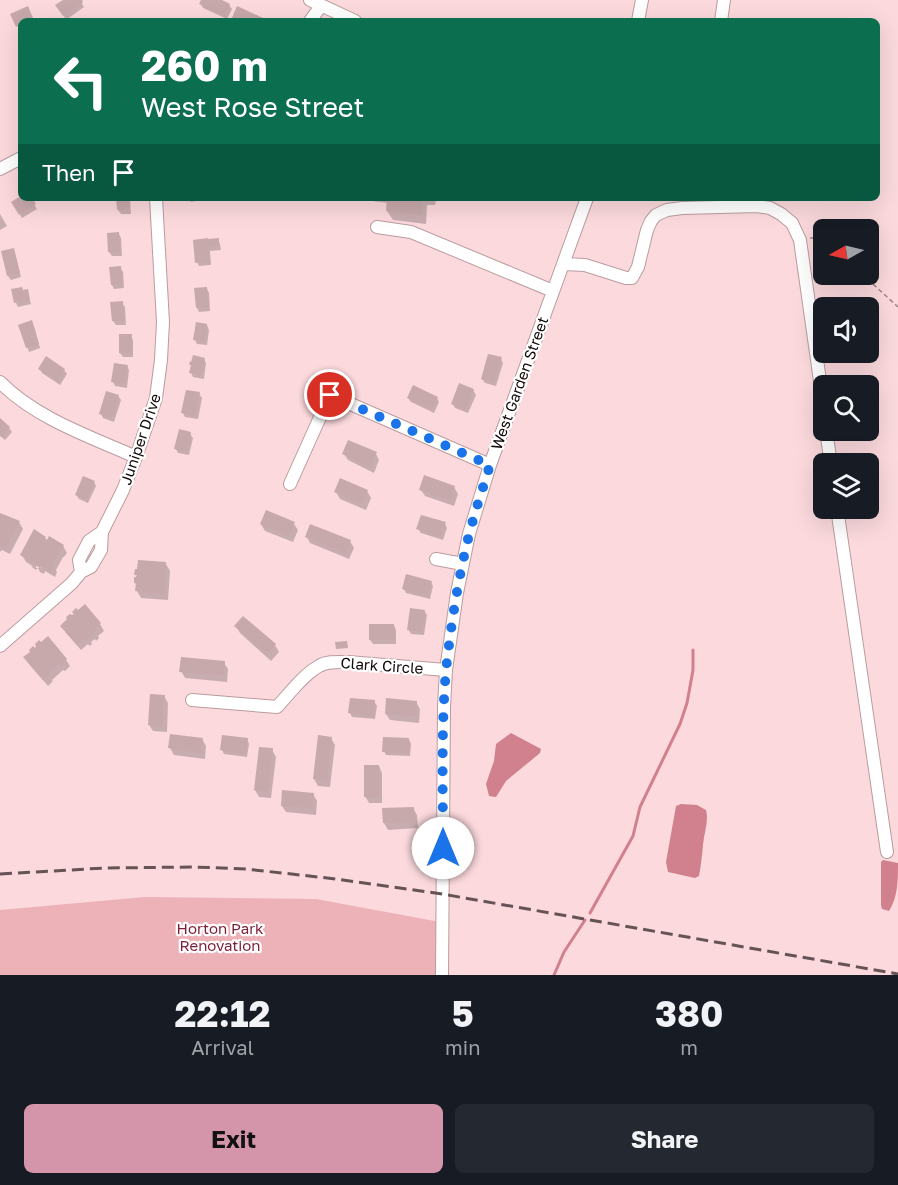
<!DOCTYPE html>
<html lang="en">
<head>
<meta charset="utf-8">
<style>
	body { margin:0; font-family:"Golos Text",sans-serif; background:#242831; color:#f1f3f6; height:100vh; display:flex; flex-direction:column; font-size:22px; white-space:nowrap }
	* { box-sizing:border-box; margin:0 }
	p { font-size:20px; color:#9ea1a6 }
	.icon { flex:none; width:33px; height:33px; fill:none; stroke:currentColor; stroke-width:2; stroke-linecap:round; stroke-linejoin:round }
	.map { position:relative; height:975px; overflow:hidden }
	.panel { display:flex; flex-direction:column; background:#171b24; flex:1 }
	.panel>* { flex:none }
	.banner { position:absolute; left:18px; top:18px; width:862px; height:183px; border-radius:9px; box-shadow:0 6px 24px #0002; background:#0b6e4f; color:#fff; overflow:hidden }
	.needle { width:39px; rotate:262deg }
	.controls { position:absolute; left:813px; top:219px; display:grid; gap:12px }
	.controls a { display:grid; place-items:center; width:66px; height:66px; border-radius:9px; background:#171b24; box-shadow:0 6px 24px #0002; font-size:30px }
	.pin { position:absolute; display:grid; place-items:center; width:51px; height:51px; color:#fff; margin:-26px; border:3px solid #fff; border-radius:50%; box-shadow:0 2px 6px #0007 }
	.me { position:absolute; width:66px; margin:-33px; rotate:0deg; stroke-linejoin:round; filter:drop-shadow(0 0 4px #0008) }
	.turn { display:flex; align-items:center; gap:21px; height:126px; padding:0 24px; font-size:27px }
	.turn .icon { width:78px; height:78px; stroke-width:2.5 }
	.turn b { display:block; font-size:42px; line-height:51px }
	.then { display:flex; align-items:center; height:57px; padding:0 24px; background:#0003; gap:12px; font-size:22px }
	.eta { display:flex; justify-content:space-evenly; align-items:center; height:102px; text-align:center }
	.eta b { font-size:36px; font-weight:700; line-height:42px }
	.cta { display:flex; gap:12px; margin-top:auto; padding:12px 24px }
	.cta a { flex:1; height:69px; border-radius:9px; background:#d494a9; color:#111; font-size:24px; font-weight:700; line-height:69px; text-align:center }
	.cta a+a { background:#242831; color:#f1f3f6 }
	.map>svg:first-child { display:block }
	.green { fill:#edb1b8 }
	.water { fill:#d1818d }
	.shadow { fill:#0003 }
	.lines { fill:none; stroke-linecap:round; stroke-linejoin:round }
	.stream { stroke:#d1818d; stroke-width:3 }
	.building { fill:#c7a8ab }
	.minor-casing { stroke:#bb9c9f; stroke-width:14 }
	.path { stroke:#9e8689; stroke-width:1.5; stroke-dasharray:4.5 3; stroke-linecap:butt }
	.minor { stroke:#fff; stroke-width:12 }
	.rail { stroke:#665356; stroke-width:3; stroke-dasharray:12 6; stroke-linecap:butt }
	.route { stroke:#1a73e8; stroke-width:10; stroke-dasharray:0 18 }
	.labels { text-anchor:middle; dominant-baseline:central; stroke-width:4.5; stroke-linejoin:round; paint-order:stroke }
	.street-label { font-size:15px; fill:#12080a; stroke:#fff }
	.park-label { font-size:15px; fill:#7e1e37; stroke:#fff }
</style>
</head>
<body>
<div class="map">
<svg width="898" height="975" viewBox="0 0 898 975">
	<rect width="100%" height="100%" fill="#fbd9dd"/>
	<path class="green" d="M145,897L316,899L440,922L439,975H0V910Z"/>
	<path class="water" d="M511,733L541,749L540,753L506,781L496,797L489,796L486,784L494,761L496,744Z
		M681,804L697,805L706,810C709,821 704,833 703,845C702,856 701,865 699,876L695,878L668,872L666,862L676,806Z
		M883,860L898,863C898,880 898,897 889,911L882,909L881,905V862Z"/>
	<path class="shadow" d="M65,0H80L84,7L66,20L57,5Z
		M202,0H219L229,5L232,9L227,19L203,8L201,4Z
		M27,8L34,21H21V29L20,30L12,15Z
		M21,196V198H30L37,209L22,218L13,202Z
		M118,198H130L131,214H121L118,210Z
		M188,198H210L191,202Z
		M370,198H435L436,200L435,205H427L426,224L393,220L387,211L388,203L372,201Z
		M0,214L7,226L0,230Z
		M119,234L121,238L122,256H112L109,252Z
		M218,240L220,244L221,250L210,251L211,265L199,266L197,262L194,241Z
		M13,250L15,254L21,277L11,280L8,276L3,252Z
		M120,268L123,272L124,288L114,289L112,285Z
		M207,289L209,293L210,311L199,312L197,308Z
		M27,291L31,304L18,307L16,303Z
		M112,303H122L125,307L126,325H116L113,321Z
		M207,325L209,330L207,345L197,344L195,340Z
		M20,326H34L40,348L29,352Z
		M131,336L133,340V357H123L120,353Z
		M46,358L64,370L67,374L60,385L42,373L40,369Z
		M204,359L206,363L204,379L193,377L191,373L192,367L191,364Z
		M501,359L503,363L496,386L485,383L482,379Z
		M127,366L129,370L127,388L115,386L113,382Z
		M473,390L476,395L468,413L455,408L453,404Z
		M199,394L202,398L198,419L185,417L183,413Z
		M118,396L121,400L114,422L103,418L101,414Z
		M408,398H437L439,402L434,413L411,402Z
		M0,420L9,428L12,432L5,440L0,436Z
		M190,434L193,438L189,455L178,453L176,449Z
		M344,454H376L379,460L374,473L348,460Z
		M94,482L96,486L88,503L79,499L76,494Z
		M454,487L458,494L454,506L425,496L421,490Z
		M367,491L371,498L366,510L340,499L336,492Z
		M0,515L19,522L23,529L10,554L2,550L0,552Z
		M261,524H294L298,530L293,542L265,531Z
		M445,524L447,528L443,540L421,533L418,529Z
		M307,537L350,541L354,548L349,559L310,543Z
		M45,538L48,542L63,546L67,553L64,557H63L56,570L57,572L55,577L45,571L44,574L40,572L38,568H41L36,563V568H38L36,570L33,568L31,565L26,562L22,555Z
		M166,564L170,571L168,600L141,598L137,591V586L135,583L139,579L136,575Z
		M431,582L433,586L430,599L406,593L404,589Z
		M85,606L100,624L104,631L98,636L99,638L96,641L95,639L91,642L92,644L90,646L88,644L81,650L66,633L62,626Z
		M424,611L427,615L424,635L411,634L408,629Z
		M394,625L396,630V644H373L370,640Z
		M236,626L275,645L279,652L271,661L240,633Z
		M25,658L66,660L70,666L65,671L63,670L52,680L53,681L48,686L29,664Z
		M224,663L228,669L227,682L185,678L181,671Z
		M164,696L168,703L167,732L153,731L149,725Z
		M374,701L377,706L375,719L352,717L350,713Z
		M416,702L420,709L419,723L390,720L386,714Z
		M331,738L335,745L330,787L318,786L314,779Z
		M202,739L206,746L205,759L174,755L170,748Z
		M247,739L249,744L247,757L224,754L222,750Z
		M409,739L411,744L410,756L386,755L384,751Z
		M272,750L276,757L271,798L259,797L255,790Z
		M379,766L382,773V803H369L365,796Z
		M313,794L317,801L316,815L286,812L282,806Z
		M413,808L417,815L418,828L388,830L384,823V810Z"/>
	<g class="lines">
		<path class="stream" d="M590,913L633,836L640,807L680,724L687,703L693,670V650
			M554,975L564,952L585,920"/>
	</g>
	<path class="building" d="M63,0H82L83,2L63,16L55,5Z
		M201,0H222L230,4L225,16L199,4Z
		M28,6L33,18L28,21H21V24L16,27L10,14Z
		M237,6L263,18L261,21L231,20Z
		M21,194V198H32L36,204L19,215L11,202L19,197L18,195Z
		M116,198H129V210H117Z
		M387,198H422V215L386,211Z
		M119,232L120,252H108L107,233Z
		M208,238V239L219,238V246L208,247L210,261L195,263L193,240Z
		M14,248L20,273L7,276L1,251Z
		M121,266L123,284L111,285L109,267Z
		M22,287L23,290L28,289L30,300L14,303L11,289Z
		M207,287L209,307L196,308L194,288Z
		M123,301L124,321H112L110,302Z
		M32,320L39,344L26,348L18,325Z
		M196,322L207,324L205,342L193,340Z
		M119,334H132L131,353H119Z
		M488,354L502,357L494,383L481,379Z
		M193,355L205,358L202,375L189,373L191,365H189L190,361L191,362Z
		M46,356L65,369L58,381L38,369Z
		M114,363L128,365L125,384L111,382Z
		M459,383L474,389L466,410L451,404Z
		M413,385L438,397L432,409L407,398Z
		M186,390L200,392L196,416L181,413Z
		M106,391L119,395L112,418L99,414Z
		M0,418L10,427L2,437L0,435Z
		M179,429L191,432L187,452L174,449Z
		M348,440L377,452L370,467L342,454Z
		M424,475L455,486L451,500L419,490Z
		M83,476L95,481L86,500L75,495Z
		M340,478L368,490L362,504L334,492Z
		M266,510L295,522L289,537L260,524Z
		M0,513L20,521L6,548L0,545Z
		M421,515L446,522L441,537L416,529Z
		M310,524L351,540L346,553L305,537Z
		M34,529L46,537L45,539L47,540L49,536L64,545L61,552L59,551L52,563L54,564L51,571L41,566L40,568L35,565L36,563L34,562L33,564L27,561L28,560L20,555Z
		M138,560L166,562L165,594L135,591L136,583H134V577H136L137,575H134L135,569H137Z
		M406,574L432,581L428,596L402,589Z
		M85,604L101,623L94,629L96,631L92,635L90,633L88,635L90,637L85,640L84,638L77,644L60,626L67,619L66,617L70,614L72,615L74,614L72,612L76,608L78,610Z
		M410,608L425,610L422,632L407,630Z
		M243,616L276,644L267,655L234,626Z
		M369,624H394L395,640H369Z
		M48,636L67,659L60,665L59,664L49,672L50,674L43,680L23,657L30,652L29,650L33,646L35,648L36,646L35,644L39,640L41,642Z
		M347,641L348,648L336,649L335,642Z
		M181,657L225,661L224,675L179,672Z
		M150,694L165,695L163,726L148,725Z
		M350,698L375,700L374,716L348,713Z
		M386,698L417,701L416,716L385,714Z
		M170,734L203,738L201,753L168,748Z
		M222,735L248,738L246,754L220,750Z
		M318,735L332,737L327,781L313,779Z
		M383,737L409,738V753L382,752Z
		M259,747L273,748L268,792L254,790Z
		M364,765H379V797H364Z
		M282,790L314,793L312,808L281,806Z
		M414,807L415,822L383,823L382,808Z"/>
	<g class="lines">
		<g class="minor-casing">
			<path id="minor" d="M310,0L355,21
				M310,21L321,6
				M638,21L642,0
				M721,21L724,0
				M0,169L21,158
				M377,227L411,232L553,291
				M563,264L585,265L626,278H632L638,267L647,230L651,221L656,215L667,210L682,208L757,206L770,208L781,214L792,223L800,240L824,409
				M0,382C35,418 91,437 136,457
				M826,430L831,464
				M290,484L330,395L490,465
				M837,508L887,852
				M102,532L89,541L79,560L81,572L91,567L101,550L102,532L123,490L136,457L156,398L161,360L163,322L156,198
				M436,559L463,564
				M0,646L72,583L81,572
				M192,700L277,707C289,694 303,675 319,666C327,661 338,662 348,662L446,670
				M442,975L444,707L446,670L457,593L469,534L490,465L587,198"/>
		</g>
		<path class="path" d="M810,238H824
			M862,274L898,307"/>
		<use href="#minor" class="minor"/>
		<path class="rail" d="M0,874L105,868L194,867L246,869L336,879L442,894L898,974"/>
	</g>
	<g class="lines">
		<path class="route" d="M330,395L490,465C483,488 475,511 469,535C458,579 451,625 446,670C441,729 443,789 443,848"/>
	</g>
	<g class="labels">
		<g class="street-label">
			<text transform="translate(519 383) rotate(-70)">West Garden Street</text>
			<text transform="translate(140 439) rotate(-71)">Juniper Drive</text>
			<text transform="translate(382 665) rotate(4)">Clark Circle</text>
		</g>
		<g class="park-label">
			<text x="220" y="928">Horton Park<tspan x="220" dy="17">Renovation</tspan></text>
		</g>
	</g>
</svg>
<div class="controls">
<a><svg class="needle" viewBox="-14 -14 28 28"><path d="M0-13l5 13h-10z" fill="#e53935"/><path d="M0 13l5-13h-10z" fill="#9ea1a6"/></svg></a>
<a><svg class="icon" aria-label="sound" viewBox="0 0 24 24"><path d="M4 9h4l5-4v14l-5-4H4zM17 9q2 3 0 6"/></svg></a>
<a><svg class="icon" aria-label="search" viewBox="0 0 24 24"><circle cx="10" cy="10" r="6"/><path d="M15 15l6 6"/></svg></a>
<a><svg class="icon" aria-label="layers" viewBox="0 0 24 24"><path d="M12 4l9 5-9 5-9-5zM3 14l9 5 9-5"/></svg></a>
</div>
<div class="pin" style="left:330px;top:395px;background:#d93025"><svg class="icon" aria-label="arrive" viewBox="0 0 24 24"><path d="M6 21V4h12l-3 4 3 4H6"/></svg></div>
<svg class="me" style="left:443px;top:848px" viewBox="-20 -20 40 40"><circle r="19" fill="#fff"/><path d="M0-13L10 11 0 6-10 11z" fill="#1a73e8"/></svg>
<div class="banner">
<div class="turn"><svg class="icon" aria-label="left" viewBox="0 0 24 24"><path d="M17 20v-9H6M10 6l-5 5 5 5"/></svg><div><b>260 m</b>West Rose Street</div></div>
<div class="then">Then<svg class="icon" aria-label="arrive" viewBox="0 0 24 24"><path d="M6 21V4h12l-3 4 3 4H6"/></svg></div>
</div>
</div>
<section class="panel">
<div class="eta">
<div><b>22:12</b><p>Arrival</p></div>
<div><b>5</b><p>min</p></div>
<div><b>380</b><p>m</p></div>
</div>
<div class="cta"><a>Exit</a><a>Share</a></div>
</section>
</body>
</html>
